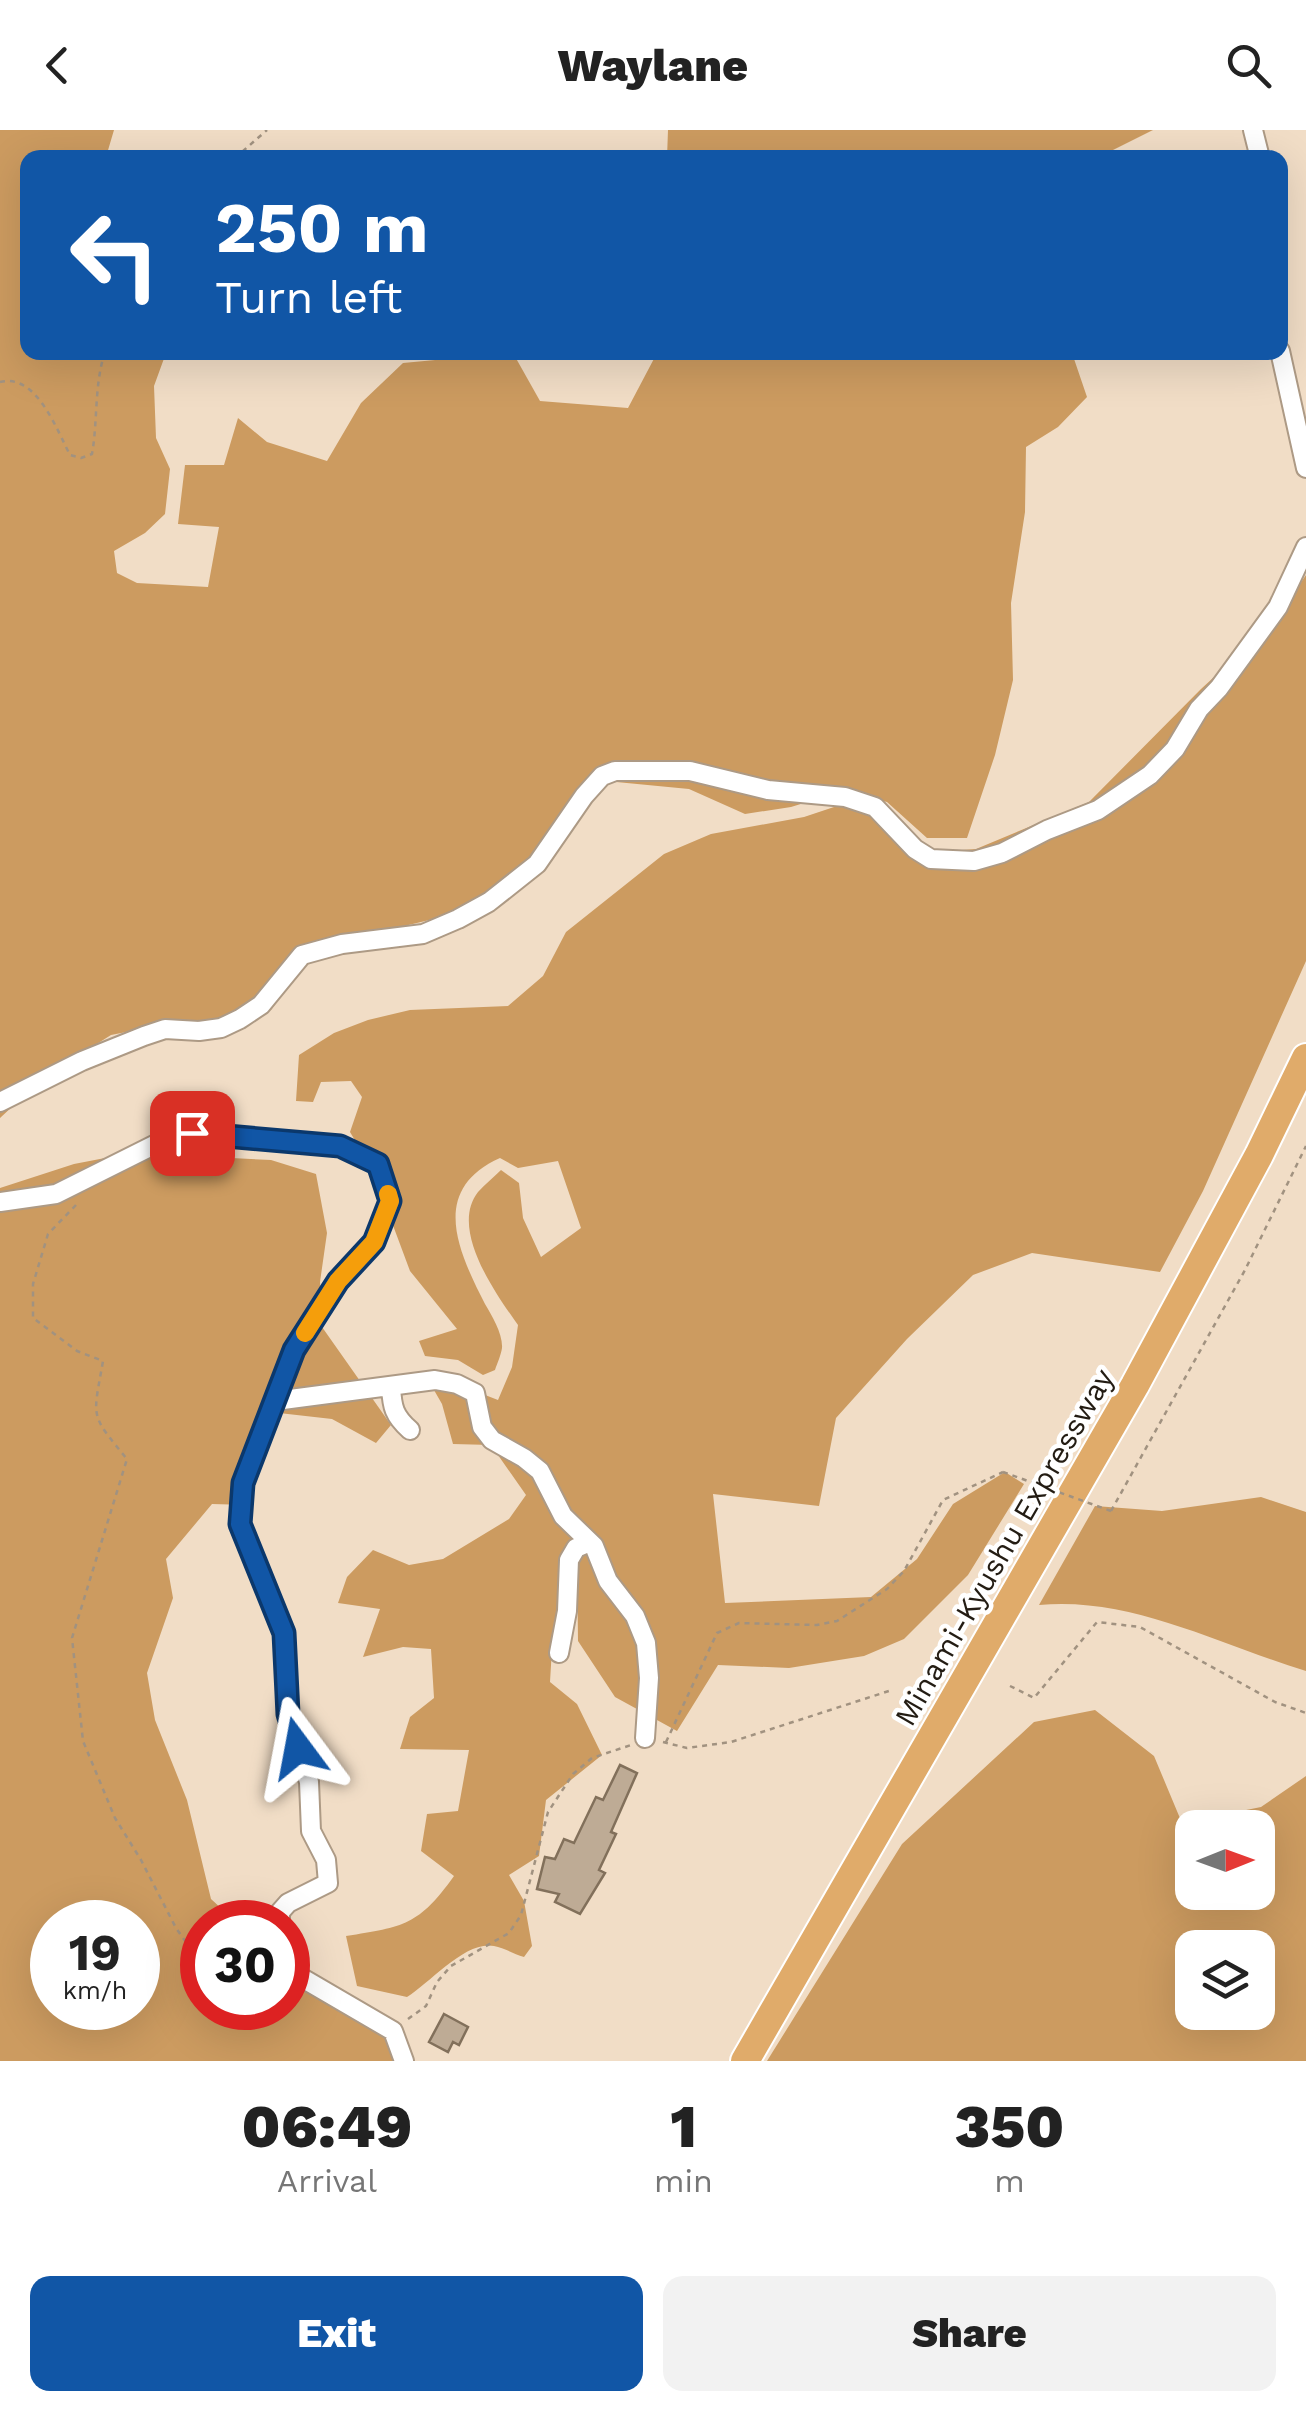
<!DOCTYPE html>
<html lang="en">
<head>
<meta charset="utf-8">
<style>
	body { margin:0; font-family:"Work Sans",sans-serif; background:#f2f2f2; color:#222; height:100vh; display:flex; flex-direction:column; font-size:38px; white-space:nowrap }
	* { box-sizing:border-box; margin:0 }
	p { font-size:32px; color:#767676 }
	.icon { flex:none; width:55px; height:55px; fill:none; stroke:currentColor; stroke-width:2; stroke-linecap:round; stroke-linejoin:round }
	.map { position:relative; height:1931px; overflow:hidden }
	.details { display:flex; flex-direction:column; background:#fff; flex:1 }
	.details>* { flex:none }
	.guide { position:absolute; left:20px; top:20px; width:1268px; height:210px; border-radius:20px; box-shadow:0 10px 40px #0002; background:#1156a6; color:#fff; overflow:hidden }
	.needle { width:65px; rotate:89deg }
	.buttons { position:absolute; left:1175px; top:1680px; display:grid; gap:20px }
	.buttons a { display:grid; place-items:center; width:100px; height:100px; border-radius:20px; background:#fff; box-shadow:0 10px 40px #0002; font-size:50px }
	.speed { position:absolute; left:30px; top:1770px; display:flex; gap:20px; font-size:50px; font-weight:700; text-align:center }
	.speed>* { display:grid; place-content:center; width:130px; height:130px; border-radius:50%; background:#fff; box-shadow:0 10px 40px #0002; line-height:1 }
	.speed small { font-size:25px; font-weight:400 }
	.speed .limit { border:15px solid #d22; background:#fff; color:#111 }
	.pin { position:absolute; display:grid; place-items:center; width:85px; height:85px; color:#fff; margin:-42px; border-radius:20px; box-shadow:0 5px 15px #0006 }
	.me { position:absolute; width:110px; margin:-55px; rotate:347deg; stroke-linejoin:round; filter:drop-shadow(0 0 8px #0008) }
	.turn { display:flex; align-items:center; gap:35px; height:210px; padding:0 30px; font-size:45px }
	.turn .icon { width:130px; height:130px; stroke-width:2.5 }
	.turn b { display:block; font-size:70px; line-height:85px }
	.eta { display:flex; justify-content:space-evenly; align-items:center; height:170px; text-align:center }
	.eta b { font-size:60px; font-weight:800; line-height:70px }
	.primary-button { display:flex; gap:20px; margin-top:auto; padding:20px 30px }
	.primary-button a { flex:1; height:115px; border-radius:20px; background:#1156a6; color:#fff; font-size:40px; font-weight:800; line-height:115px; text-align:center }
	.primary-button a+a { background:#f2f2f2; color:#222 }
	header { display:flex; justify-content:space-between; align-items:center; height:130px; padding:0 30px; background:#fff; font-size:45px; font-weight:800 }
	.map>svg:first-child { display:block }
	.forest { fill:#cc9b60; fill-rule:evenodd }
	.building { fill:#beab95; stroke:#82705b; stroke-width:2.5 }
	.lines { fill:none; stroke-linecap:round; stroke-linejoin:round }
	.minor-casing { stroke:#ad9a85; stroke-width:22 }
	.highway-casing { stroke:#fff; stroke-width:32 }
	.path { stroke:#a19280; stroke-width:2.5; stroke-dasharray:5 5; stroke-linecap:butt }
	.minor { stroke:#fff; stroke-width:18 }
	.highway { stroke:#e0ab6a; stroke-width:28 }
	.path-bridge { stroke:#a19280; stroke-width:2.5; stroke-dasharray:5 5; stroke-linecap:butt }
	.route-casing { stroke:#0b386c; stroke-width:25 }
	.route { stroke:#1156a6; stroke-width:18 }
	.slow { stroke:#f59e0b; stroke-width:18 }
	.labels { text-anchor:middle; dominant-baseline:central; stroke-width:9; stroke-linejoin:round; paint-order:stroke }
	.street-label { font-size:30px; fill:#231c13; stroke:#fff }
</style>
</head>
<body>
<header><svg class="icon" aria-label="back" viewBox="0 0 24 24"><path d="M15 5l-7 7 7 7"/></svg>Waylane<svg class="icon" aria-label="search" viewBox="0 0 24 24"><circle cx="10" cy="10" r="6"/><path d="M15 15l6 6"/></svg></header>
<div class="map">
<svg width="1306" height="1931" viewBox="0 0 1306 1931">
	<rect width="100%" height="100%" fill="#f1ddc6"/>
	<path class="forest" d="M0,0H114L106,27L28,28V222L166,223L154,256L156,308L170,339L165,384L145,403L114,421L117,443L137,453L208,457L219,397L178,394L185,335H224L238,288L267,312L327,331L361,273L403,233L446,229L468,223H513L540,271L628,278L657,223H1072L1087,267L1058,297L1026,317L1025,382L1011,473L1013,550L995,625L967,708H927L887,672L843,661L791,677L745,684L689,659L606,651L546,719L475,779L396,798L348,814L301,838L271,880L233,892L162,895L111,905L43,948L0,988Z
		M668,0H1153L1099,27L667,28Z
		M1306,445V831L1203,1061L1160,1142L1032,1123L973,1145L907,1209L836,1288L819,1376L713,1364L725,1473L871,1467L917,1429L953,1374L1005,1342L1024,1354L968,1445L904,1509L864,1526L789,1538L718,1535L677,1601L615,1567L578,1511L577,1428L553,1501L550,1552L577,1574L602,1625L546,1670L539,1726L509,1745L524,1771L532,1816L524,1827C514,1824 504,1818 494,1816C466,1810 431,1852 407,1867L357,1856L346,1806C404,1797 419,1795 454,1746L421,1721L427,1684L458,1681L469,1620L400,1619L410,1587L434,1568L431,1519L403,1517L363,1527L380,1479L338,1473L347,1447L373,1420L409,1435L443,1429L509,1389L526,1365L491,1315L453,1314L442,1274L423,1241L498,1270L512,1237L518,1195C496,1164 449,1099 478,1062C485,1054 494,1047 501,1040L519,1053L523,1088L541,1127L581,1098L558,1031L518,1038L500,1028C429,1060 458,1121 485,1174C492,1186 503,1204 502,1218C501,1225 497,1234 495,1240L483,1245L458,1230L425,1226L419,1211L457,1199L410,1141L372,1039L350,1002L362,967L351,951L321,952L313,972L296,971L299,925L334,903L368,890L410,880L508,876L543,846L566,802L664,724L711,704L804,687L843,674L881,683L919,717L948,721L976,719L1089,672L1201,559L1273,493Z
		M131,1023L271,1030L316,1044L327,1103L320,1152L322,1197L391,1295L376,1313L332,1289L279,1283L248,1375L212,1374L166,1429L173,1468L147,1543L155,1590L187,1670L211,1769L236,1792H202V1878H288V1837L360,1872L404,1931H0V1058L74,1034ZM52,1792H138V1878H52Z
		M1261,1367L1306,1382V1541C1220,1515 1131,1466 1039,1475L1095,1376L1162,1381Z
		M1095,1580L1154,1626L1182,1693L1261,1677L1306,1646V1931H767L902,1714L1034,1592ZM1192,1698H1258V1762H1192ZM1192,1818H1258V1882H1192Z"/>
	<path class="building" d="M620,1635L637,1643L611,1702L616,1704L599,1740L605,1743L580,1784L555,1772L559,1764L537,1759L545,1727L555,1729L564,1709L574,1713L596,1667L603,1670Z
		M444,1884L468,1897L459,1915L453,1912L448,1922L429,1912Z"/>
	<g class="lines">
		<g class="minor-casing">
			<path id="minor" d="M1253,0L1260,28
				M1280,221L1306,338
				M0,972L82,931L144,906L165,899L199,901L221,898L240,889L261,875L302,825L342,814L423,804L458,789L489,772L537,734L584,666L602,646L615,641H690L768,660L845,667L875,677L915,719L931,729L974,731L1002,723L1047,700L1098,680L1150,645L1175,619L1199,579L1219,558L1278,477L1306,417
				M0,1072L56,1064L162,1011L192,1003L340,1016L379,1035L390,1071L374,1112L338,1151L295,1220L243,1353L240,1394L284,1503L288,1583L309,1652L311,1701L326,1730L328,1753L288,1773L280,1782V1792
				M391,1257C392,1277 394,1286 410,1300
				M275,1271L435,1250L457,1254L475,1263L482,1297L492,1310L524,1328L540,1341L563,1386L594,1416L608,1451L635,1486L646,1513L649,1548L645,1608
				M559,1523L567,1481L569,1430L576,1418L590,1412
				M288,1831L297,1845L393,1901L404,1931"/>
		</g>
		<g class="highway-casing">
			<path id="highway" d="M745,1931L1135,1255L1259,1025L1306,928"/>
		</g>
		<path class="path" d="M235,28L267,0
			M0,252C36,243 56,298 70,325L81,328L92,324C98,290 94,255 105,222
			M76,1075L48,1104L33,1154V1188L77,1221L103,1231C93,1289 89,1283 127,1329L72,1508L83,1611L115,1688L141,1730L176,1798L202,1835
			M1111,1381L1245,1140L1306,1016
			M1010,1556L1034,1568L1097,1492L1140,1497L1275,1572L1306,1583
			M663,1612L687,1618L731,1612L892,1560
			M666,1612L717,1503L739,1493L817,1495L837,1491L887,1459L904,1441L943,1370L1003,1342
			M408,1889L426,1876L437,1852L451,1836L509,1803L521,1785L548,1682L573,1644L592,1628L631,1615"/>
		<use href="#minor" class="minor"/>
		<use href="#highway" class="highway"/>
		<path class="path-bridge" d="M1003,1342L1111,1381"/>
	</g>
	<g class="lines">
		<g class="route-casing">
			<path id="route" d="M192,1003L340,1016L378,1034L390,1071L374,1112L338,1151L294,1220L243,1353L240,1394L284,1503L288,1584L298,1618"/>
		</g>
		<use href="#route" class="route"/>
		<path class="slow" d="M305,1203L338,1151L374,1112L390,1071L388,1064"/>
	</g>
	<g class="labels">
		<g class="street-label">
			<text transform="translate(1004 1417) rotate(-60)">Minami-Kyushu Expressway</text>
		</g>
	</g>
</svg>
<div class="buttons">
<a><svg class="needle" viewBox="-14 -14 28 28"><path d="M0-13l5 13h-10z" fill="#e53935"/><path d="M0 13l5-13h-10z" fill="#767676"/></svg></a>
<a><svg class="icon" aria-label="layers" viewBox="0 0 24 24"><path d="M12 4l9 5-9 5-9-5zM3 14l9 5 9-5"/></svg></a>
</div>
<div class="speed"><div>19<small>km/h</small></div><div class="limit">30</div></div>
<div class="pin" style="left:192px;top:1003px;background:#d93025"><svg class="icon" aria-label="arrive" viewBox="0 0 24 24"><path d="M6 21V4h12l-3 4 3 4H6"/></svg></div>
<svg class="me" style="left:298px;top:1618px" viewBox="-20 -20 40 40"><path d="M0-17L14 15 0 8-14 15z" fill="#1156a6" stroke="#fff" stroke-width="4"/></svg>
<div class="guide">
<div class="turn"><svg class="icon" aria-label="left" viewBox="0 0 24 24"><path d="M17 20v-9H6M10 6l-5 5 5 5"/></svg><div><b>250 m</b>Turn left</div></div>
</div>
</div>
<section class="details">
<div class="eta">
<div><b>06:49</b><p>Arrival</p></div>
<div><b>1</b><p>min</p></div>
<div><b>350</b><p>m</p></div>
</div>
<div class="primary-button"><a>Exit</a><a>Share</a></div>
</section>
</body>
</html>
